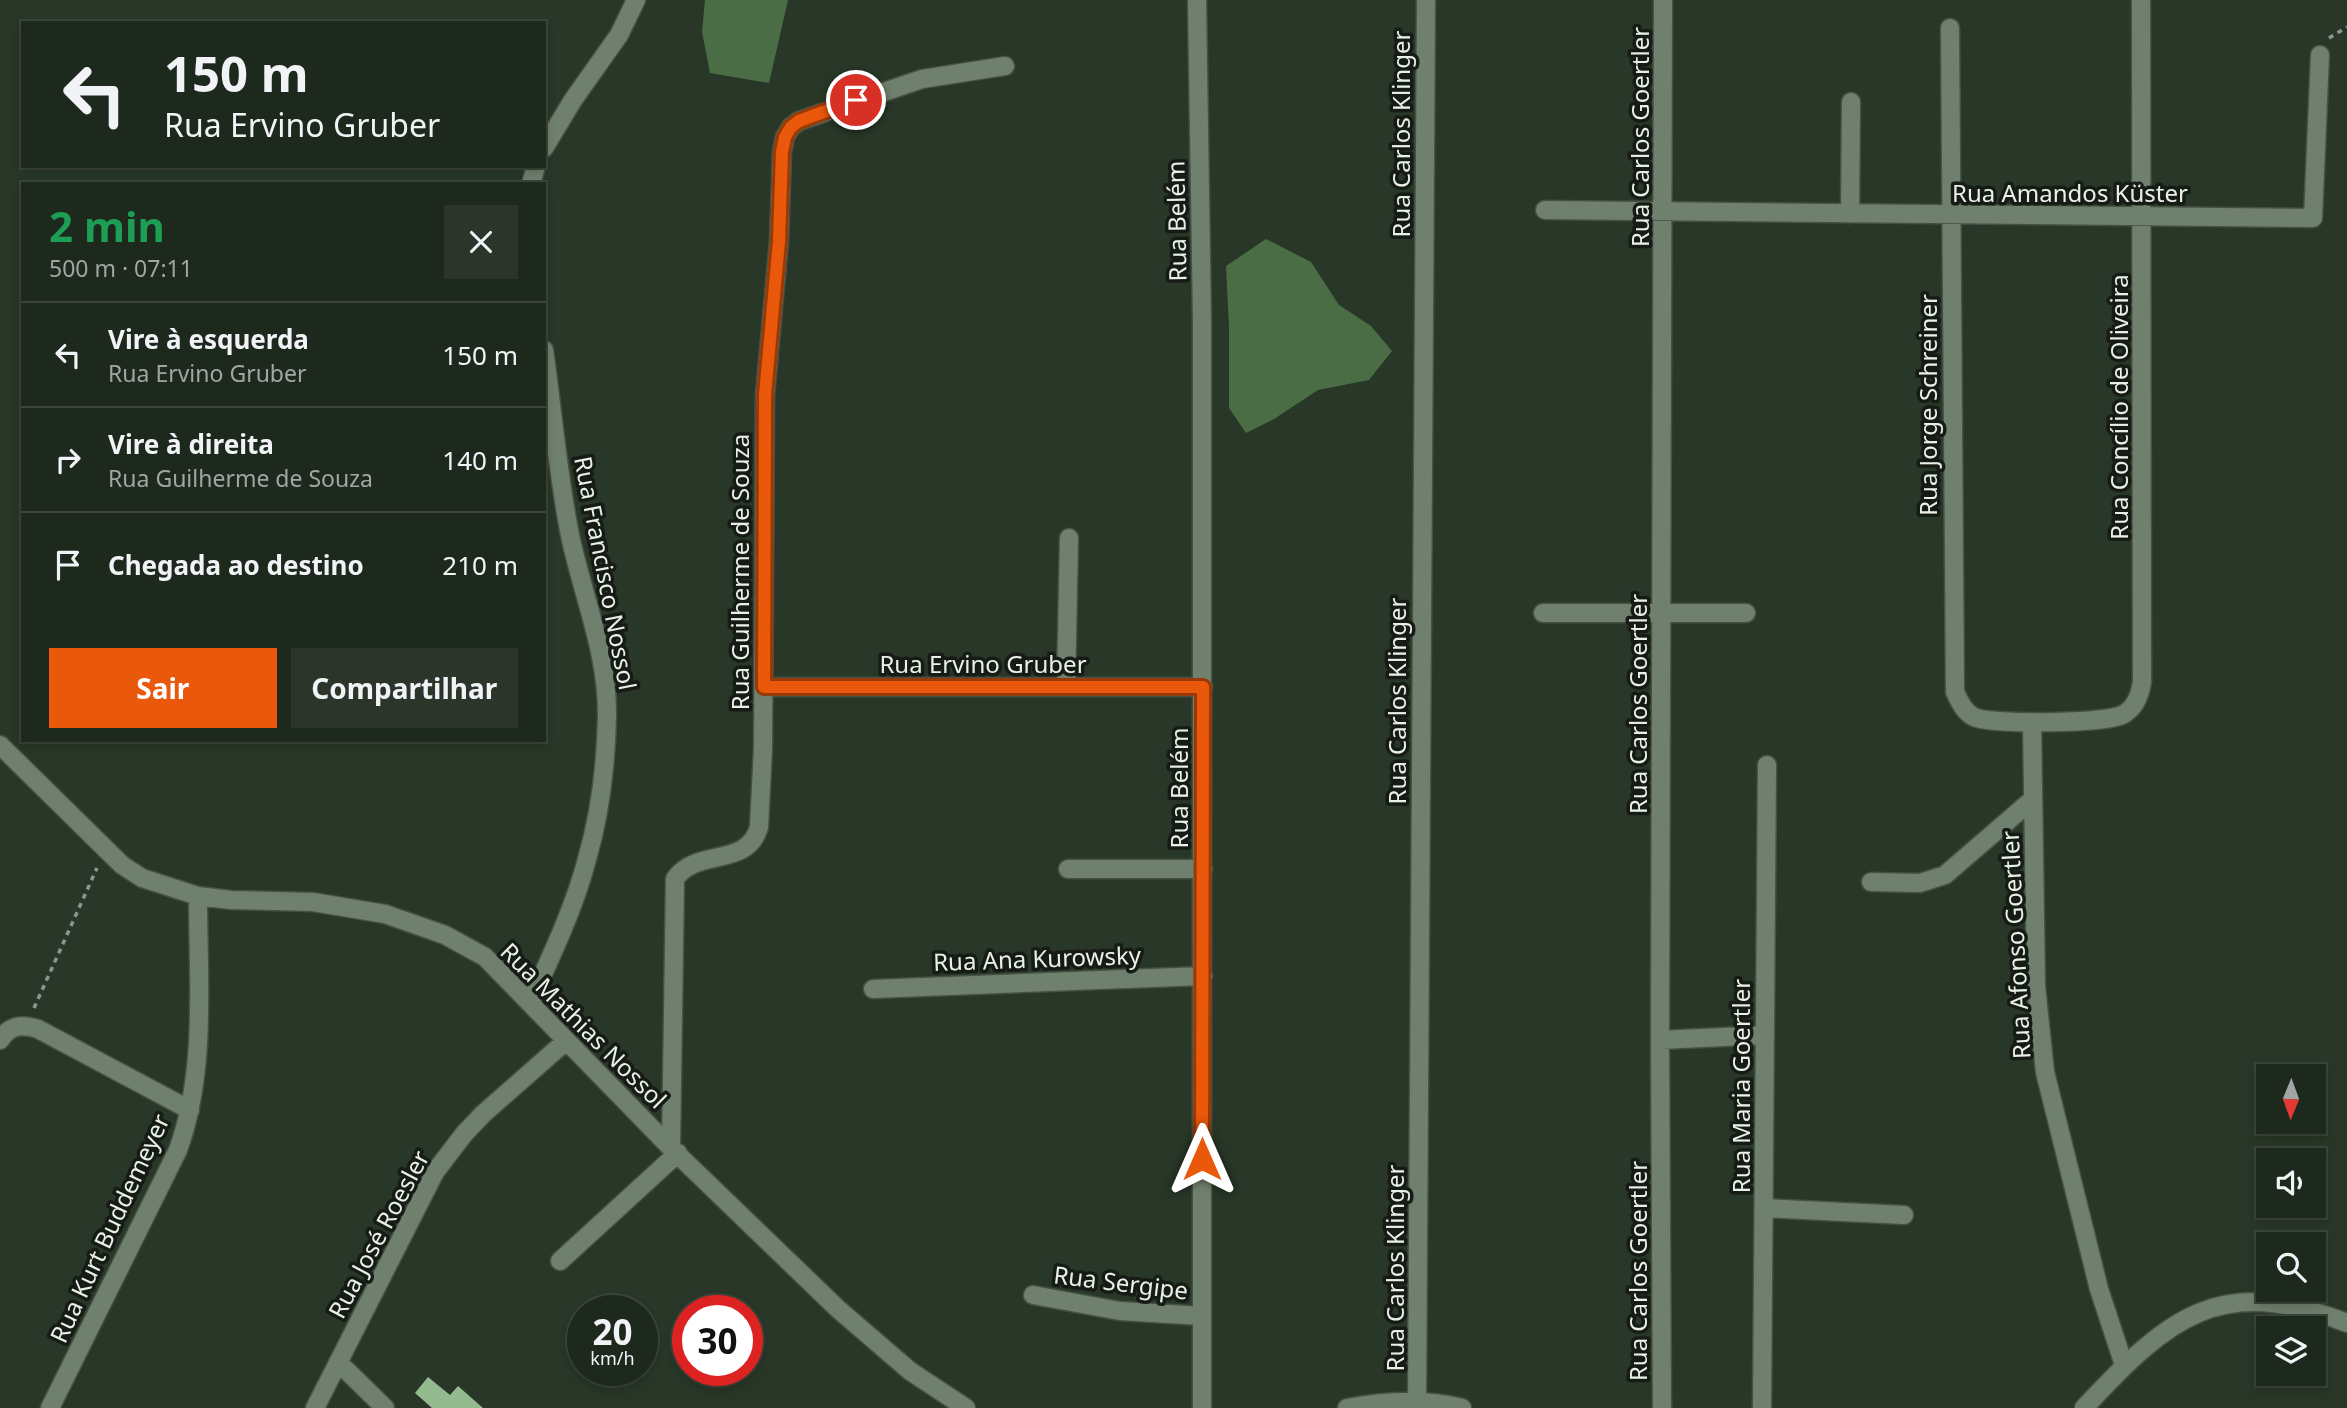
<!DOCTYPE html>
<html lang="pt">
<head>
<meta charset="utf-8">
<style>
	body { margin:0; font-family:"Noto Sans",sans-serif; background:#2b352a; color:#f1f3f6; height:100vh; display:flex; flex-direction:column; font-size:26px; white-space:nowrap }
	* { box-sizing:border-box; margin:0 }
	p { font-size:23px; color:#a1a6a4 }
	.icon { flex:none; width:38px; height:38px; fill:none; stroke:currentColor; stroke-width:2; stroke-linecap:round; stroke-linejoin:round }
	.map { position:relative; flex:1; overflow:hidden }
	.side { position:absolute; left:21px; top:182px; width:525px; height:560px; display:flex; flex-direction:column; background:#1e291d; border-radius:0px; box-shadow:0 4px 10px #0003,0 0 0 2px #3c453b }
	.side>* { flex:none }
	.guide { position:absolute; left:21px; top:21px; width:525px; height:147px; border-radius:0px; box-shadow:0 4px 10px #0003,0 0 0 2px #3c453b; background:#1e291d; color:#f1f3f6; overflow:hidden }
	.needle { width:46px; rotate:181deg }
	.fabs { position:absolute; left:2256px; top:1064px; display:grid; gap:14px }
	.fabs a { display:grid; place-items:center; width:70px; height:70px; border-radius:0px; background:#1e291d; box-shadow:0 4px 10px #0003,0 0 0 2px #3c453b; font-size:35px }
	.speed { position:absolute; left:567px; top:1295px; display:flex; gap:14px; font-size:35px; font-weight:700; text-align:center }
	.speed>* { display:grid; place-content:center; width:91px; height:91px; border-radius:50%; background:#1e291d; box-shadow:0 4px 10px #0003,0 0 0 2px #3c453b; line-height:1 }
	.speed small { font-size:18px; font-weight:400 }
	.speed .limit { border:10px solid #d22; background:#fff; color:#111 }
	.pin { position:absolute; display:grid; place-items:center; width:60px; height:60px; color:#fff; margin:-30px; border:4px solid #fff; border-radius:50%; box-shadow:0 2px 7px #0007 }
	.me { position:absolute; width:77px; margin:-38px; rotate:0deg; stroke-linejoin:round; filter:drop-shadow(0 0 5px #0008) }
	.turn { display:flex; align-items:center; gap:24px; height:147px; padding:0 28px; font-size:32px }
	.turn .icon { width:91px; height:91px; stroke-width:2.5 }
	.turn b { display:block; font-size:49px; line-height:60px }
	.round { display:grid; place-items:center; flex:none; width:74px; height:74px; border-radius:0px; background:#2b352a }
	.headline { display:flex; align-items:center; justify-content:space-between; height:119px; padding:0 28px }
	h1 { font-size:42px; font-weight:700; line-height:52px; color:#1e9e55 }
	.primary-button { display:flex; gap:14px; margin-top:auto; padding:14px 28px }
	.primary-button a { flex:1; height:80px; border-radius:0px; background:#ea580c; color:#fff; font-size:28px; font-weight:700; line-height:80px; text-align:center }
	.primary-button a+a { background:#2b352a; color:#f1f3f6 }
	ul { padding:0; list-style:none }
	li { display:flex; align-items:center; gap:21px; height:105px; padding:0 28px; border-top:2px solid #3c453b }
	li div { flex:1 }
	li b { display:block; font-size:26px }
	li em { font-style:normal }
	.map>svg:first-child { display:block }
	.forest { fill:#4a6d46 }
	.building { fill:#94bb90 }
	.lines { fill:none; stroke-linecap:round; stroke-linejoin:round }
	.minor-casing { stroke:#455143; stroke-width:21 }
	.path { stroke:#8c978b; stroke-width:3.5; stroke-dasharray:5 5; stroke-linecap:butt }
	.minor { stroke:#70806e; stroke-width:18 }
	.route-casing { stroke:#983908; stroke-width:18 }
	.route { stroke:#ea580c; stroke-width:12 }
	.labels { text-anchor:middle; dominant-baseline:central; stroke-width:7; stroke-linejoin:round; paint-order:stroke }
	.street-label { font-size:24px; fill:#e8f1e7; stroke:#161c15 }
</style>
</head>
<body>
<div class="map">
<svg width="2347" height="1408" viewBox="0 0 2347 1408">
	<rect width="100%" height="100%" fill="#283727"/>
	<path class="forest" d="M705,0H788L769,83L710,73L702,32Z
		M1266,239L1311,262L1339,305L1371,326L1392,351L1369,380L1318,390L1274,419L1246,433L1229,408V326L1226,266Z"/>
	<path class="building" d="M428,1377L450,1395L458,1386L483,1408H432L415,1393Z"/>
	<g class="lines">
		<g class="minor-casing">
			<path id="minor" d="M1197,0L1202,321V1408
				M1950,28L1955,692C1960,702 1964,712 1974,717C1992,725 2108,724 2124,714C2136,707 2140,695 2142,682L2141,0
				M544,148L573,100L619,35L636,0
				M531,184L536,166
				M1545,210L2313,218L2320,55
				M1850,214L1851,102
				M1543,613H1746
				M764,687H1203
				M1066,687L1069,538
				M2032,722L2036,986L2045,1072L2099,1289L2124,1365
				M0,745L122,865L142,878L198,896L231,900L313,902L385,914L445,935L485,957L671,1148L838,1309L910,1371L966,1408
				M1068,869H1203
				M1871,882L1920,883L1945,875L2033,799
				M873,989L1203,976
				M530,1003C551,956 574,909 587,859C600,814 606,764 607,717C608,655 584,599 571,540C558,478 553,413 544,350
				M0,1040C10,1025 21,1024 38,1029L190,1110
				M1660,1040L1765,1035
				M671,1148L675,879C696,847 747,869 759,827L763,748L765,395L779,241L782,152L785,137L791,127L799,121L922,79L1005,66
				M1764,1208L1904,1215
				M560,1261L678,1153
				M1033,1295L1120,1311L1202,1316
				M338,1362L385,1408
				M1417,1402L1426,0
				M50,1408L178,1150C207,1070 198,980 198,896
				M315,1408L435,1172L464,1134L483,1114L566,1041
				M1347,1408C1385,1401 1425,1398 1462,1408
				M1662,1408L1660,1040L1663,0
				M1762,1408L1767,765
				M2084,1408C2169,1317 2219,1273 2347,1323"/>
		</g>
		<path class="path" d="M2329,38L2347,27
			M34,1008L97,868"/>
		<use href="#minor" class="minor"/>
	</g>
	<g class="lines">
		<g class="route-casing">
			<path id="route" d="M856,100L799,121L791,127L785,137L782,152L779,241L765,395L764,687H1203L1202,1159"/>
		</g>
		<use href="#route" class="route"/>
	</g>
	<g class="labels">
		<g class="street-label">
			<text transform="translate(1400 134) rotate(-90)">Rua Carlos Klinger</text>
			<text transform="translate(1639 137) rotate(-90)">Rua Carlos Goertler</text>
			<text x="2070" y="192">Rua Amandos Küster</text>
			<text transform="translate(1176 221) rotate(-91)">Rua Belém</text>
			<text transform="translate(1927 405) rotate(-90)">Rua Jorge Schreiner</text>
			<text transform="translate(2118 407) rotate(-90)">Rua Concílio de Oliveira</text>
			<text transform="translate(739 572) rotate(-90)">Rua Guilherme de Souza</text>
			<text transform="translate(606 573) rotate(79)">Rua Francisco Nossol</text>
			<text x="983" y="663">Rua Ervino Gruber</text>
			<text transform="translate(1396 701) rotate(-90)">Rua Carlos Klinger</text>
			<text transform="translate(1637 704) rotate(-90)">Rua Carlos Goertler</text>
			<text transform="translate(1178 788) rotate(-90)">Rua Belém</text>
			<text transform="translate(2015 945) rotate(-93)">Rua Afonso Goertler</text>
			<text transform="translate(1037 958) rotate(-2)">Rua Ana Kurowsky</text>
			<text transform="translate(584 1025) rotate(45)">Rua Mathias Nossol</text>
			<text transform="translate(1740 1086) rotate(-90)">Rua Maria Goertler</text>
			<text transform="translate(109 1228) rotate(-65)">Rua Kurt Buddemeyer</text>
			<text transform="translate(378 1234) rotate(-62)">Rua José Roesler</text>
			<text transform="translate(1394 1268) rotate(-90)">Rua Carlos Klinger</text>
			<text transform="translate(1637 1271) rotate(-90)">Rua Carlos Goertler</text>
			<text transform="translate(1121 1282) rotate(7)">Rua Sergipe</text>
		</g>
	</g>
</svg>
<div class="fabs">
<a><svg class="needle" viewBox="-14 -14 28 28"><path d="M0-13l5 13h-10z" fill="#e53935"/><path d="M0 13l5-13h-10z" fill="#a1a6a4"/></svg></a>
<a><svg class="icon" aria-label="sound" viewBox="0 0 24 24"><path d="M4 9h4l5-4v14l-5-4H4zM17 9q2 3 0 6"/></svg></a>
<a><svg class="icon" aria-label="search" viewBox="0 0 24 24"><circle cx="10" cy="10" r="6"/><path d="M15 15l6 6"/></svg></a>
<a><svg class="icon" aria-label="layers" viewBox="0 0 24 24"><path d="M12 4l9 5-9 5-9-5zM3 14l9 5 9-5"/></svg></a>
</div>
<div class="speed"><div>20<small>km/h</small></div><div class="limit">30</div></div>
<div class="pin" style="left:856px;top:100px;background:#d93025"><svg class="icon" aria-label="arrive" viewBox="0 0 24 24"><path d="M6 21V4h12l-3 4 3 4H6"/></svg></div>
<svg class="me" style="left:1202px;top:1159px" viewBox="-20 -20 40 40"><path d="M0-17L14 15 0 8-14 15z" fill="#ea580c" stroke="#fff" stroke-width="4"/></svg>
<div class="guide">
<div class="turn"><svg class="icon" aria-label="left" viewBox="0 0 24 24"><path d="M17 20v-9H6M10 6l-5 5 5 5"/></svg><div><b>150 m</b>Rua Ervino Gruber</div></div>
</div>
<section class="side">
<div class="headline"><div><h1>2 min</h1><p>500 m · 07:11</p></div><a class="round"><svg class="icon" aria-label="close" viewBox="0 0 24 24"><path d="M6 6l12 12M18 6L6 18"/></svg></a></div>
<ul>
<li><svg class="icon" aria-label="left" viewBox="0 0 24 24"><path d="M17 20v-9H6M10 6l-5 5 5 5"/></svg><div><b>Vire à esquerda</b><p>Rua Ervino Gruber</p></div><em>150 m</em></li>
<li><svg class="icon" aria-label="right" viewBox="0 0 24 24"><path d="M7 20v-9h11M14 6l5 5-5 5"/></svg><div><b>Vire à direita</b><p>Rua Guilherme de Souza</p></div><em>140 m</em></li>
<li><svg class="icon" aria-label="arrive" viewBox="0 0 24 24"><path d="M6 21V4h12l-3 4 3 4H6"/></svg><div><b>Chegada ao destino</b></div><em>210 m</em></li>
</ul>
<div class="primary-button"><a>Sair</a><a>Compartilhar</a></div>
</section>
</div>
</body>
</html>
